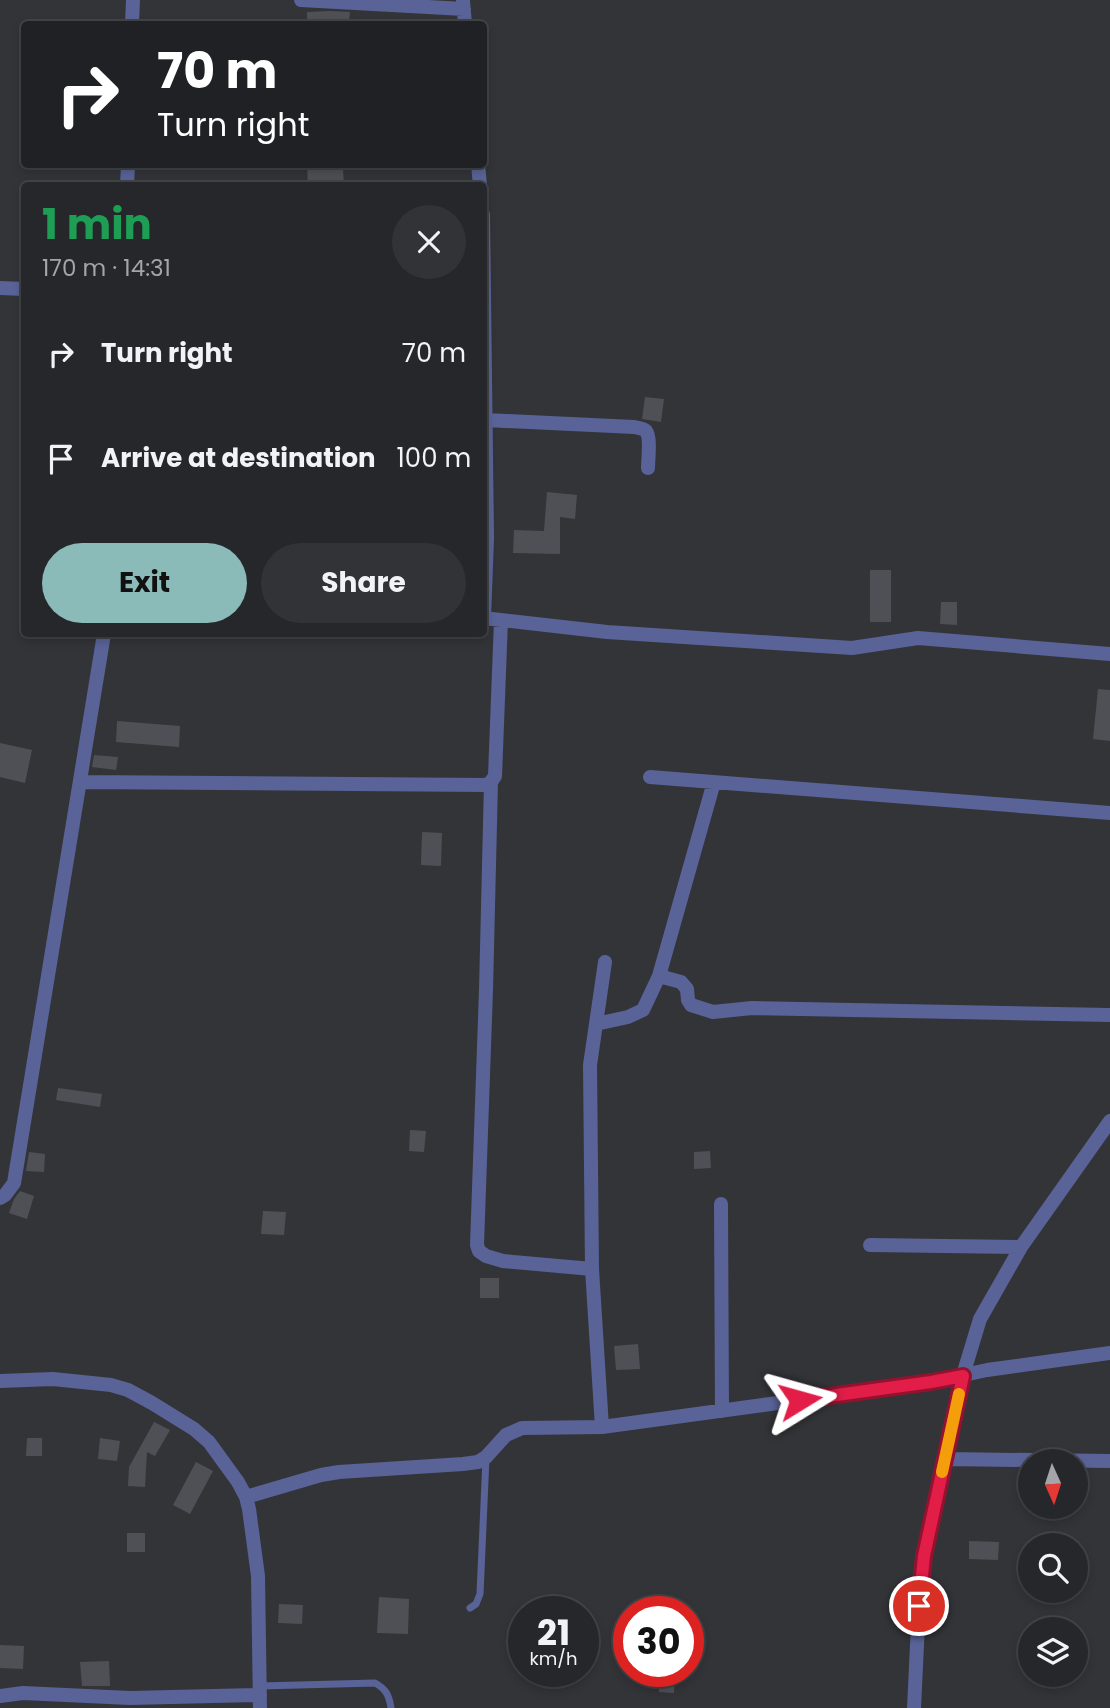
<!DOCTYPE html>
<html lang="en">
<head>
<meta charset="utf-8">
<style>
	body { margin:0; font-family:Poppins,sans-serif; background:#323336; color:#f1f3f6; height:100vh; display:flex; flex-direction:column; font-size:26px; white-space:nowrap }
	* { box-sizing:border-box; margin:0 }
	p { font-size:23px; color:#a4a5a8 }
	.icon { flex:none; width:38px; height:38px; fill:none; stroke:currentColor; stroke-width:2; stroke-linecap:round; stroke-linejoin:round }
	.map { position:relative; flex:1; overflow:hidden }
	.sheet { position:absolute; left:21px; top:182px; width:466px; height:455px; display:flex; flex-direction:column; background:#26272a; border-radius:7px; box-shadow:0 4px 10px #0003,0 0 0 2px #424447 }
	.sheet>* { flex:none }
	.guide { position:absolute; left:21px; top:21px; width:466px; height:147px; border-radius:7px; box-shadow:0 4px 10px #0003,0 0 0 2px #424447; background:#202124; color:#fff; overflow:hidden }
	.needle { width:46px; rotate:177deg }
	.controls { position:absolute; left:1018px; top:1449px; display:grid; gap:14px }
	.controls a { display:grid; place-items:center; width:70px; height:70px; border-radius:50%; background:#26272a; box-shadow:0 4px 10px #0003,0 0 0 2px #424447; font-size:35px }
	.speed { position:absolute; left:508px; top:1596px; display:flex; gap:14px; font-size:35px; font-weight:700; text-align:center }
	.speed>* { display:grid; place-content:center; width:91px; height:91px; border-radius:50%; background:#26272a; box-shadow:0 4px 10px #0003,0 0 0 2px #424447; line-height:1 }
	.speed small { font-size:18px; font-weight:400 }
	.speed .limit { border:10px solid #d22; background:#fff; color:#111 }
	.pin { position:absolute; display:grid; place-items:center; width:60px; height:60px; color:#fff; margin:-30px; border:4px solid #fff; border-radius:50%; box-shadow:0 2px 7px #0007 }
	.me { position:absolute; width:77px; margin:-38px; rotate:82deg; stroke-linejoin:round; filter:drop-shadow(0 0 5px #0008) }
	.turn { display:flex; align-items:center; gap:24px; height:147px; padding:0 21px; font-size:32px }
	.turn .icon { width:91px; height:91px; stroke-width:2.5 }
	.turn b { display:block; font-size:49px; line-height:60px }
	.round { display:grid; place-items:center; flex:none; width:74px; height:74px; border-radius:37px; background:#323336 }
	.summary { display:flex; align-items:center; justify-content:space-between; height:119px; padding:0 21px }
	h1 { font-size:42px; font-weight:700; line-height:52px; color:#1e9e55 }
	.action { display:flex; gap:14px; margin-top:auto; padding:14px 21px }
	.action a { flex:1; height:80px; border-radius:42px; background:#8bbbb9; color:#111; font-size:28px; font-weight:700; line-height:80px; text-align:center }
	.action a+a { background:#323336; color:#f1f3f6 }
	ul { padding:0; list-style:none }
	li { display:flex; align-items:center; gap:21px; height:105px; padding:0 21px }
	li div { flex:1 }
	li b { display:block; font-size:26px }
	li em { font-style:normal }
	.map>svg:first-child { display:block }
	.building { fill:#4f5055 }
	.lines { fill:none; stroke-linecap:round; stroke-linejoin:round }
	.lane { stroke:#596397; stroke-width:7 }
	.street { stroke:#596397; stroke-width:14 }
	.route-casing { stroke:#92132f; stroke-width:18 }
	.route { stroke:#e11d48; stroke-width:12 }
	.slow { stroke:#f59e0b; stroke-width:12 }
</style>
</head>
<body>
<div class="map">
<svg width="1110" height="1708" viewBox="0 0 1110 1708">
	<rect width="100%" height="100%" fill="#333438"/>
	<path class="building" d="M330,11L350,12L349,24H307V12Z
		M307,164H339V168H343L344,186H308Z
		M645,397L664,399L661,422L642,419Z
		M547,492L577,495L575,519L560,517V554L513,553L514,530L544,531Z
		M870,570H891V622H870Z
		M941,602H957V625L940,624Z
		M1098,689L1110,690V741L1093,739Z
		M117,721L180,726L179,747L116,742Z
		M0,743L32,750L25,783L0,777Z
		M94,755L118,757L116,770L92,767Z
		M422,832L442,833L441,866L421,865Z
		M58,1088L102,1094L100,1107L56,1100Z
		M410,1130L426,1131L424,1152L409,1151Z
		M710,1151L711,1168L694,1169V1152Z
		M29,1152L45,1154L44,1172L26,1171Z
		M20,1191L34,1196L27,1219L9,1213L14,1199Z
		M263,1211L286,1212L284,1235L261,1234Z
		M480,1278H499V1298H480Z
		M638,1344L640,1369L616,1370L614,1346Z
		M154,1422L170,1430L155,1456L147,1452L145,1487L128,1486L129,1467Z
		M27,1438H42V1456H26Z
		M100,1438L120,1441L117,1461L98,1459Z
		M196,1462L213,1471L190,1514L173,1505Z
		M127,1533H145V1552H127Z
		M969,1541L999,1542L998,1560L969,1559Z
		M379,1597L409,1599L408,1634L377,1633Z
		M279,1604L303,1605L302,1624L278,1623Z
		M0,1645L24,1646L23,1669L0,1668Z
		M109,1661L110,1686H82L80,1662Z
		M659,1674L675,1675L674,1693L659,1692Z"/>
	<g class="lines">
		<path class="lane" d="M470,1608L476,1604L480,1594L486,1458
			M260,1686L375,1683C386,1689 389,1695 391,1708"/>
		<path class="street" d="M301,0L464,9
			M463,1L465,24
			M132,24L133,0
			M478,164L480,186
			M127,186L128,164
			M483,214L487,538L484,619
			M0,288L24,289
			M486,420L634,427C638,428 643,428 646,431C651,437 648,460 648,468
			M483,618L607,632L852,648L918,638L1110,654
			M650,777L1110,813
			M81,782L486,785L491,782L495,776L501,620
			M491,782L486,990L477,1245L479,1251L486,1256L503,1261L592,1269
			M659,976L714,782
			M596,1024L628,1017L643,1010L659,976L681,982L687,989L688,1000L691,1005L713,1012L752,1008L1110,1015
			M0,1198L5,1195L14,1183L104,634
			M721,1204L722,1411
			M870,1245L1021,1247
			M0,1381L53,1379L111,1385L128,1390L152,1403L194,1429L209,1442L238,1482L246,1497L249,1509L258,1576L260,1708
			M602,1427L592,1269L590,1065L605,962
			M945,1459L1110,1461
			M246,1497L321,1475L339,1472L463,1464L478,1462L486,1457L506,1435L522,1428L602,1427L931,1382L987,1370L1110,1353
			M0,1696L23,1693L130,1698L260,1695
			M914,1708L920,1582L924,1556L963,1375L980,1319L1021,1247L1110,1121"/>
	</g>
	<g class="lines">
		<g class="route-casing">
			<path id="route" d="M800,1400L931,1382L963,1376L924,1556L919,1606"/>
		</g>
		<use href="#route" class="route"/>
		<path class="slow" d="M942,1472L959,1394"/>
	</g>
</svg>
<div class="controls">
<a><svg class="needle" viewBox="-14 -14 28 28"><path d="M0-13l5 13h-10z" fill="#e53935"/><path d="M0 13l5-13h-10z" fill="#a4a5a8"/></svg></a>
<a><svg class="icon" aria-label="search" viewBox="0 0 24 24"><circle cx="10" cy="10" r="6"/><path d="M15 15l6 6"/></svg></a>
<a><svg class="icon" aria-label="layers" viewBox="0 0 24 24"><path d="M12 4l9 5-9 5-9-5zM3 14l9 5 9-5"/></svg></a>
</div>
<div class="speed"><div>21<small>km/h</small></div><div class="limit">30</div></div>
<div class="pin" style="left:919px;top:1606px;background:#d93025"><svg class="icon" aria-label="arrive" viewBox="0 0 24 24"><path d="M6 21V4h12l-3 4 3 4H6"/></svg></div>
<svg class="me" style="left:800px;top:1400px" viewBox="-20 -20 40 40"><path d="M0-17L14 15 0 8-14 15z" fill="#e11d48" stroke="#fff" stroke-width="4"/></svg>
<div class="guide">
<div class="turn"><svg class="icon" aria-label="right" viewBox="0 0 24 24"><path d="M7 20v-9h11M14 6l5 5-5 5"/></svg><div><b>70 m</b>Turn right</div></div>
</div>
<section class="sheet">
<div class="summary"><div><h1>1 min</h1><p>170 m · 14:31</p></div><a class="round"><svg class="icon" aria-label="close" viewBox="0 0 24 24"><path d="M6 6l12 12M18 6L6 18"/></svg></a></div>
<ul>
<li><svg class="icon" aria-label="right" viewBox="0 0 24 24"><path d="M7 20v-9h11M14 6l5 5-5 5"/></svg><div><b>Turn right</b></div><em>70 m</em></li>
<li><svg class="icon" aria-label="arrive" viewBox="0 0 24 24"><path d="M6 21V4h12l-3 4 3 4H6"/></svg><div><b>Arrive at destination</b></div><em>100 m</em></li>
</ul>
<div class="action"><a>Exit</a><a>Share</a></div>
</section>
</div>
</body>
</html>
